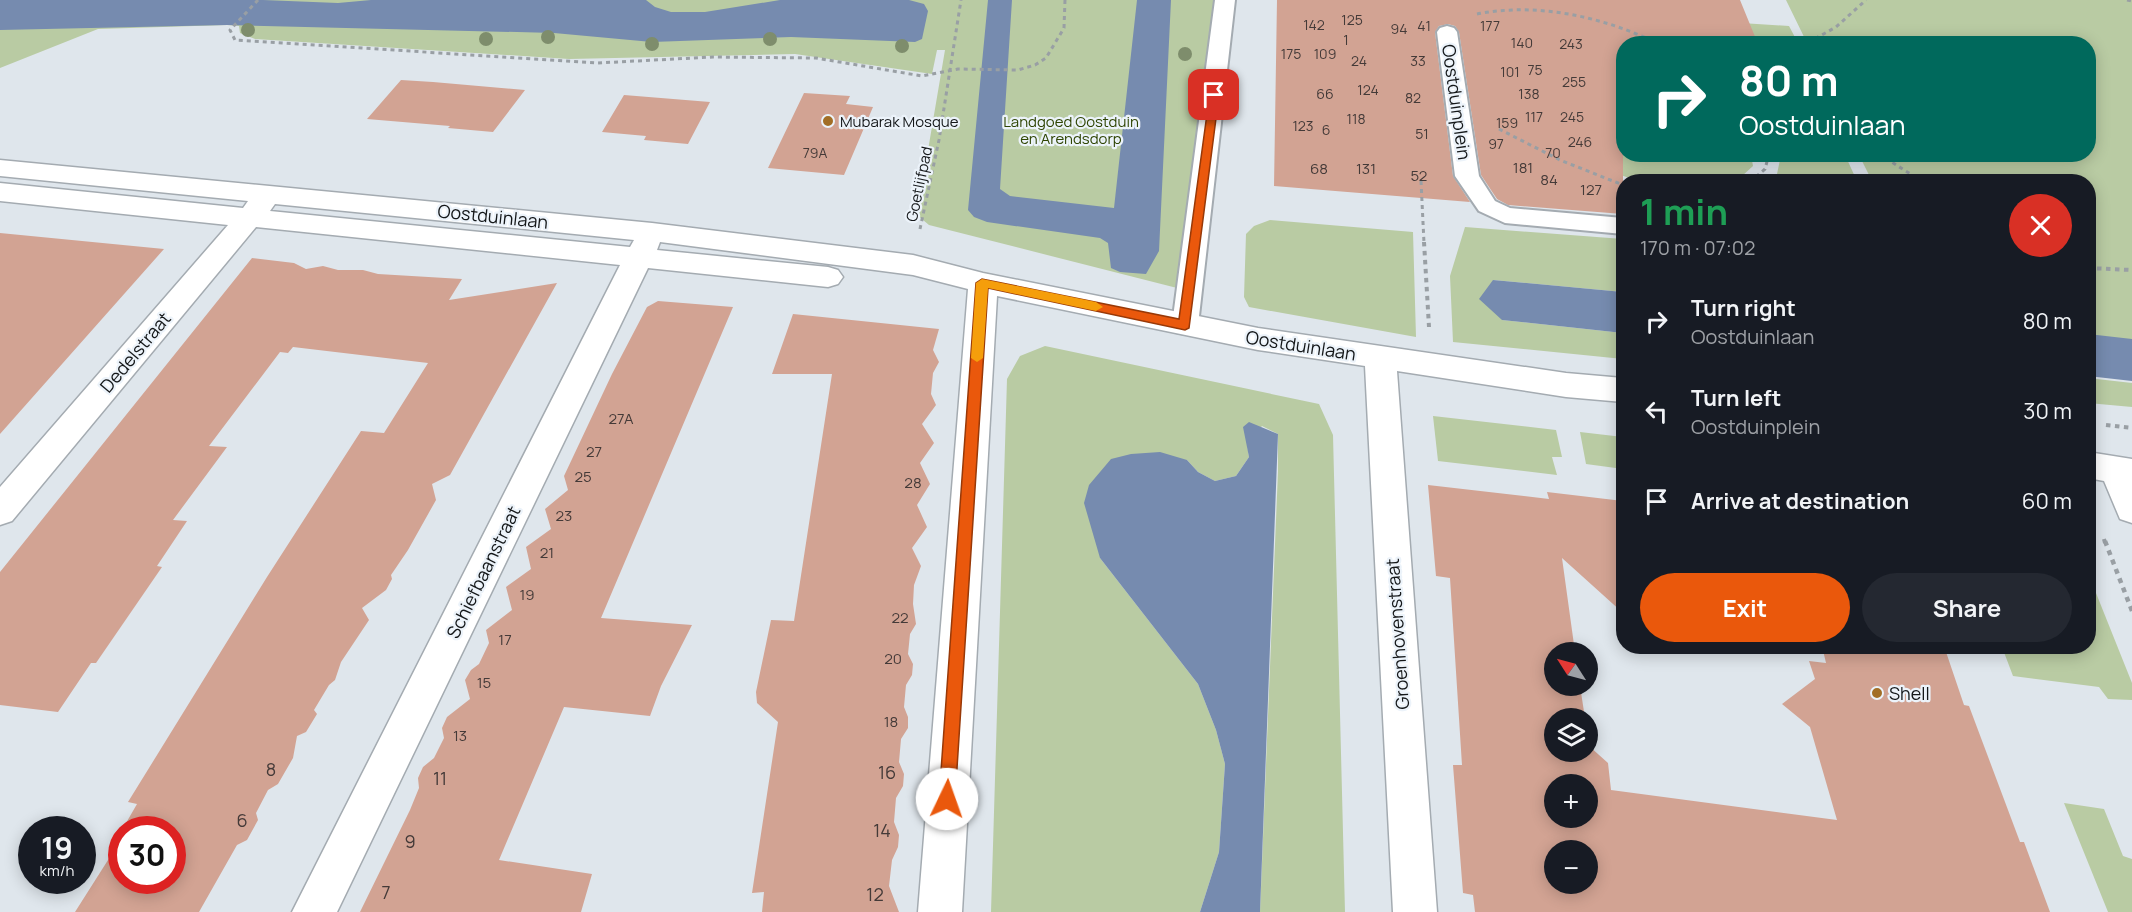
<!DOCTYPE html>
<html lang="en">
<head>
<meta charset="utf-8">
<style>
	body { margin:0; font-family:Manrope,sans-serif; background:#242831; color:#f1f3f6; height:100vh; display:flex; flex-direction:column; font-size:22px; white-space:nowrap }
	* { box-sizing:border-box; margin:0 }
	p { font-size:20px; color:#9ea1a6 }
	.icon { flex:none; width:33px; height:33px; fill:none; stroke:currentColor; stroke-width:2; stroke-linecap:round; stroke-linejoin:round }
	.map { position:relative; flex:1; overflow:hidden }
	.sheet { position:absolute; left:1616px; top:174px; width:480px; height:480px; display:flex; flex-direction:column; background:#171b24; border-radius:24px; box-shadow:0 3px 15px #0003 }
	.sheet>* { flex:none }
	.guide { position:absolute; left:1616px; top:36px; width:480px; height:126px; border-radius:24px; box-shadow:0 3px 15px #0003; background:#00695c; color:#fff; overflow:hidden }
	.needle { width:39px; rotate:306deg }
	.controls { position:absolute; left:1544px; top:642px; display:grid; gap:12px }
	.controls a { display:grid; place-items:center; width:54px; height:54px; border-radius:50%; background:#171b24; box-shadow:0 3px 15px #0003; font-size:30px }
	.speed { position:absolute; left:18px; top:816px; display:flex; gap:12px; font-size:30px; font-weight:700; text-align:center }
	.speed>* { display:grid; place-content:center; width:78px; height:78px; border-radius:50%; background:#171b24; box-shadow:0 3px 15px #0003; line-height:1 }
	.speed small { font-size:15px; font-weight:400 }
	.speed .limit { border:9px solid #d22; background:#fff; color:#111 }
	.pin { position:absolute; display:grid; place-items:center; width:51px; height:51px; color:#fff; margin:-26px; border-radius:12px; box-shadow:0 3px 9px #0006 }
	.me { position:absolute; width:66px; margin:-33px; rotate:3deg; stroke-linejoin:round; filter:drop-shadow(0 0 4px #0008) }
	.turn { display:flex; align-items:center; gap:21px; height:126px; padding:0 24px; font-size:27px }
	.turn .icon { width:78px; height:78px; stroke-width:2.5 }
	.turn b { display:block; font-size:42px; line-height:51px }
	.round { display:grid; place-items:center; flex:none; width:63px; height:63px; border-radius:32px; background:#242831 }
	.overview { display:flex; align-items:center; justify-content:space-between; height:102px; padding:0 24px }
	h1 { font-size:36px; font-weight:700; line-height:45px; color:#1e9e55 }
	.cta { display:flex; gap:12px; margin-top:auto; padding:12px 24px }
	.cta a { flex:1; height:69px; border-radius:36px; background:#ea580c; color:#fff; font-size:24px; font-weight:700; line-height:69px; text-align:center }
	.cta a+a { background:#242831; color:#f1f3f6 }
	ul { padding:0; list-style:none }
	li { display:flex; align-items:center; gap:18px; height:90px; padding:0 24px }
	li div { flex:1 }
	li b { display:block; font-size:22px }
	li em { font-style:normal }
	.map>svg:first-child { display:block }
	.green { fill:#b9cba3 }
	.water { fill:#768baf }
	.building { fill:#d2a393; fill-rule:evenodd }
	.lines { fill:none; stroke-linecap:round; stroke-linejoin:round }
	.lane-casing { stroke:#a4abb1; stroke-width:4 }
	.street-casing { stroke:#a4abb1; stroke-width:3 }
	.path-far2 { stroke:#999fa4; stroke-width:3; stroke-dasharray:4 4; stroke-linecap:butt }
	.path-far1 { stroke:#999fa4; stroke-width:4; stroke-dasharray:4.5 4.5; stroke-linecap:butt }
	.path { stroke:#999fa4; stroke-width:4.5; stroke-dasharray:5 5; stroke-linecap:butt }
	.lane { fill:#fff; fill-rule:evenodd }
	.street { fill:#fff; fill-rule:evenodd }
	.tree { fill:#7e8d6c }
	.route { fill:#ea580c; stroke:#983908; stroke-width:1.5 }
	.slow { fill:#f59e0b }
	.poi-dot { fill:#a26e26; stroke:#ecf3fa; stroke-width:2 }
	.labels { text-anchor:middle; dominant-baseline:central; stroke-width:4.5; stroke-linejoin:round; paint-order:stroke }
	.far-number-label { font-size:14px; fill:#443a38 }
	.far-poi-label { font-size:15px; fill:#141719; stroke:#ecf3fa; text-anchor:start }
	.far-park-label { font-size:15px; fill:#2f4503; stroke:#ecf3fa }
	.number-label { font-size:15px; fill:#443a38 }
	.far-street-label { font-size:15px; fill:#141719; stroke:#ecf3fa }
	.street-label { font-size:18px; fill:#141719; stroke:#ecf3fa }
	.poi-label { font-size:18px; fill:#141719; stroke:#ecf3fa; text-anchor:start }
	.near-number-label { font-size:18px; fill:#443a38 }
</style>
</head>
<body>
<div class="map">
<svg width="2132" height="912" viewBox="0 0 2132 912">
	<rect width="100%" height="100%" fill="#dfe6ec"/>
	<path class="green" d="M0,0H1220L1181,289L929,225L917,215L945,50H937L932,74L795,54L569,59L255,39L240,33L239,26L227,25L98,29L0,68Z
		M1786,0H2132V356L2088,352V182L1872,181L1859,155L2088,154V44L1807,43Z
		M1649,17L1789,26L1798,43H1669Z
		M1623,44V154L1751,155L1753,166L1742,176L1724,182L1638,181L1606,170Z
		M1781,155H1845L1857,181H1767L1777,174Z
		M1270,220L1413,232L1416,337L1249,307L1244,297L1246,234L1254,226Z
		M1465,227L1623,239V292L1493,280L1502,320L1623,333V359L1453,342L1450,276Z
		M1045,346L1319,404L1333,435L1345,912H1260L1278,471V434L1262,426L1247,444L1249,457L1236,476L1215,481L1198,472L1187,460L1100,558L1198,684L1216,730L1225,764L1219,852L1200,912H991L1007,379L1020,356Z
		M2088,378L2132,383V407L2088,403Z
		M1433,416L1556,430L1562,457H1552L1557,475L1438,461Z
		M1580,432L1623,437V469L1586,464Z
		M2088,573L2132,683V700L2108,699L2099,687L2013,676L2002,647L2088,646Z
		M2064,803L2104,809L2123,856L2132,859V912H2108Z"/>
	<path class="water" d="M0,0H263L338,3L371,0H646L655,7L671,12H705L780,0H909L924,4L928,11L922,39L915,42L791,37L652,42L554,33L227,25L0,30Z
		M988,0H1012L1000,189L1010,196L1114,208L1137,0H1171L1159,251L1146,274L1120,272L1111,268L1108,243L1100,238L987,222L974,217L968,210Z
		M1493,280L1623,292V333L1502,320L1479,299Z
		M2088,334L2132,339V381L2088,376Z
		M1249,422L1278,434L1260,912H1200L1219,852L1225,764L1216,730L1198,684L1100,558L1084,503L1089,485L1111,459L1131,454L1160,452L1187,460L1198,472L1215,481L1236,476L1249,457L1243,427Z"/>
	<path class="building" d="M1277,0H1740L1758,44H1623V214L1508,205L1497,199L1481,175L1459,32L1455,26L1448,24L1439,26L1435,32L1453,176L1470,202L1274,186Z
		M401,80L433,82L525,90L493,132L448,128L450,126L367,119Z
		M804,93L850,96L846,104L873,107L844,175L768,168Z
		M624,95L710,102L688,144L644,140L646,136L602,132Z
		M0,233L164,249L0,434Z
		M252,258L294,263L306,269L323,266L338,270H363L378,274L462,279L449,300L557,283L450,475L432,484L436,500L408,550L391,575L392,579L386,590L362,608L369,620L341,662L335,680L329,685L314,710L317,714L306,732L297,736L293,758L278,784L268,790L256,813L258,820L247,840L237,845L199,912H75L122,838V880H172V830H122L137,804L128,802L267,577L361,431L384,433L428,363L293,347L288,353L280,352L209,446L227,447L173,520L187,521L157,566L162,567L96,663H91L58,712L0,705V572Z
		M658,301L733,307L601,618L692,625L661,686L650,716L564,707L499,860L592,874L581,912H360L410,810L419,788L418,778L423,767L434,758L444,738L442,728L447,717L470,699L465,680L471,670L479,664L489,643L486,630L512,610L506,587L531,569L526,547L551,529L545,509L568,490L564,476L612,374L647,307Z
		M793,314L939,329L933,350L939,362L933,373L931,394L936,405L922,424L934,443L920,463L930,484L917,505L927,527L912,548L921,566L914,585L913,604L916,624L910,634L908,654L913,664L912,675L906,685L904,707L908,717V728L901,739L899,762L904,774L903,786L896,798L894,822L899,835L898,847L892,860L889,886L899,912H762L764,892L752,893L778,722L757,703L756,692L771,620L794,621L832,374H772Z
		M1428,485L1549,499L1547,492L1623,501V613L1562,558L1575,652H1554V686H1580L1585,718H1554V752H1587V735L1589,746L1608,763L1611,790L1837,820L1810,727L1782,704L1815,679L1809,661L1826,663L1822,646H1944L1964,705L1969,706L2020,842H2024L2050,912H1475L1473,895L1463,893L1453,765H1462L1450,578L1436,576ZM1554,784H1587V818H1554ZM1554,850H1587V884H1554Z"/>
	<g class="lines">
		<g class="lane-casing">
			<path id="lane" d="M1215,0H1235L1198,325L1194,332L1185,334L1176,332L1172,325Z
				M1447,26L1454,28L1457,32L1479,176L1495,201L1510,208L1623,218V234L1505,223L1479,211L1455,176L1437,32L1440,28Z"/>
		</g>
		<g class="street-casing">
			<path id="street" d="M0,160L652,223L913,255L983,273L1258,328L1566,373L1623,378V402L1566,397L1397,371L1437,912H1393L1365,366L1258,350L997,296L962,912H918L968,289L913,275L660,242L657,250L828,267L838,270L843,277L838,284L828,287L648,268L337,912H292L620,265L256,227L12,521L0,525V487L228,225L0,201V183L243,208L248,201L0,176ZM275,204L634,240L630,247L270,211Z
				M2088,452L2132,459V523L2120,519L2104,481L2088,478Z"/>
		</g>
		<path class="path-far2" d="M258,0L230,30L235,40L598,63L713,57L816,58L922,76L958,69L1018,70L1035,65L1046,58L1064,28L1065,0
			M2127,0L2132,1
			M1477,14C1538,2 1604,17 1659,44
			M1812,44L1811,41L1836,27L1866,0
			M1499,129L1560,160L1623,185
			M1879,154L1923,182
			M1421,181L1424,243
			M1750,182L1765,169L1769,154
			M920,229L939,140L961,0"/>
		<path class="path-far1" d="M1424,242L1429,327
			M2088,268L2132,270
			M2106,425L2132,428
			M2104,539L2105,543"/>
		<path class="path" d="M2105,541L2132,611"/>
		<use href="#lane" class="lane"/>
		<use href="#street" class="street"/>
	</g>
	<g class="tree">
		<circle cx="248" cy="30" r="7"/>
		<circle cx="548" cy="37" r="7"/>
		<circle cx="486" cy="39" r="7"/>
		<circle cx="770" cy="39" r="7"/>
		<circle cx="652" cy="44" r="7"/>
		<circle cx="902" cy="46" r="7"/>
		<circle cx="1185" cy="54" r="7"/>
	</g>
	<path class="route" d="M1210,92L1219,95L1189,328L1185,330L988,288L955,799L953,805L947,807L941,805L939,799L976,283L982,279L1179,319Z"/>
	<path class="slow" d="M982,279L1096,302L1103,307L1096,311L988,288L983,358L977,362L971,358L976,283Z"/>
	<g class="poi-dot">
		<circle cx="828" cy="121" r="6"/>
		<circle cx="1877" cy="693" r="6"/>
	</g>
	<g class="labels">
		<g class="far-number-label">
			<text x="1352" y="19">125</text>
			<text x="1314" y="24">142</text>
			<text x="1424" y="25">41</text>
			<text x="1490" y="25">177</text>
			<text x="1399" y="28">94</text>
			<text x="1346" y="39">1</text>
			<text x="1522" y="42">140</text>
			<text x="1571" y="43">243</text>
			<text x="1291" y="53">175</text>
			<text x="1325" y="53">109</text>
			<text x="1359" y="60">24</text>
			<text x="1418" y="60">33</text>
			<text x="1535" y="69">75</text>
			<text x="1510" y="71">101</text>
			<text x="1574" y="81">255</text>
			<text x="1368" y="89">124</text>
			<text x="1325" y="93">66</text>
			<text x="1529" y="93">138</text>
			<text x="1413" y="97">82</text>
			<text x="1534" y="116">117</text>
			<text x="1572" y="116">245</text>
			<text x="1356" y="118">118</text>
			<text x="1507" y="122">159</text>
			<text x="1303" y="125">123</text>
			<text x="1326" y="129">6</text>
			<text x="1422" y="133">51</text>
			<text x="1580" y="141">246</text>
			<text x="1496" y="143">97</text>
			<text x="815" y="152">79A</text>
			<text x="1553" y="152">70</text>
		</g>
		<g class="far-poi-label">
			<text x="840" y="121">Mubarak Mosque</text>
		</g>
		<g class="far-park-label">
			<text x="1071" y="121">Landgoed Oostduin<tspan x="1071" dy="17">en Arendsdorp</tspan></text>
		</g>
		<g class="number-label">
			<text x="1523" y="167">181</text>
			<text x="1319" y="168">68</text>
			<text x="1366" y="168">131</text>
			<text x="1419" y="175">52</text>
			<text x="1549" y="179">84</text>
			<text x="1591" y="189">127</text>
			<text x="621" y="418">27A</text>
			<text x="594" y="451">27</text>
			<text x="583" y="476">25</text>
			<text x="913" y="482">28</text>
			<text x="564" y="515">23</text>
			<text x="547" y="552">21</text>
			<text x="527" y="594">19</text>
			<text x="900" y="617">22</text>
			<text x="505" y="639">17</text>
			<text x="893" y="658">20</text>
			<text x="484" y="682">15</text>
			<text x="891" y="721">18</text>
			<text x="460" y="735">13</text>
		</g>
		<g class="far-street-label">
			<text transform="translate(919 184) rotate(-78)">Goetlijfpad</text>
		</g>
		<g class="street-label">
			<text transform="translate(1457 102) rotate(82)">Oostduinplein</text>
			<text transform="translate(493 216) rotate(6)">Oostduinlaan</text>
			<text transform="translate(1301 345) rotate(9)">Oostduinlaan</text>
			<text transform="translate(135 352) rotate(-50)">Dedelstraat</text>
			<text transform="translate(483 572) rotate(-64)">Schiefbaanstraat</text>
			<text transform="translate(1397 634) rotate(-94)">Groenhovenstraat</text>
		</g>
		<g class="poi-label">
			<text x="1889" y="693">Shell</text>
		</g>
		<g class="near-number-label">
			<text x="271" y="769">8</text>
			<text x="887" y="772">16</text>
			<text x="440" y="778">11</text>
			<text x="242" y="820">6</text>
			<text x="882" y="830">14</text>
			<text x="410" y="841">9</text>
			<text x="386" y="892">7</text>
			<text x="875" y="894">12</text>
		</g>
	</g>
</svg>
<div class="controls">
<a><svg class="needle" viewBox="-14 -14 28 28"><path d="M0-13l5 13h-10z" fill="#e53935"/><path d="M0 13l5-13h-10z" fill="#9ea1a6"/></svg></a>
<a><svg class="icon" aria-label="layers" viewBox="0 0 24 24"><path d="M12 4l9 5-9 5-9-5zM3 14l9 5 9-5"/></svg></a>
<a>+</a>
<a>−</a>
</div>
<div class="speed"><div>19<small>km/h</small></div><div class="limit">30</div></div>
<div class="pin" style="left:1214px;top:95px;background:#d93025"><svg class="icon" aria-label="arrive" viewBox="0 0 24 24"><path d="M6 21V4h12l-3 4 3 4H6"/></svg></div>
<svg class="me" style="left:947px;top:799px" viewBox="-20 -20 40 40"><circle r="19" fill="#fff"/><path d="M0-13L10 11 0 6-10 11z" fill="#ea580c"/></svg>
<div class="guide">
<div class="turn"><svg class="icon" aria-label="right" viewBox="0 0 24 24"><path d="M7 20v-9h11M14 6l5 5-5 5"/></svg><div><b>80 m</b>Oostduinlaan</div></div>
</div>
<section class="sheet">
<div class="overview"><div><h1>1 min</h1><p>170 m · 07:02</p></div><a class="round" style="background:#d93025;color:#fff"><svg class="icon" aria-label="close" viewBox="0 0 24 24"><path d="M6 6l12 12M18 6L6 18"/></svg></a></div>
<ul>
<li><svg class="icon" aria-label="right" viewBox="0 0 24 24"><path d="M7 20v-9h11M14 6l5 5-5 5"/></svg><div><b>Turn right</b><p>Oostduinlaan</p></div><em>80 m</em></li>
<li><svg class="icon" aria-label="left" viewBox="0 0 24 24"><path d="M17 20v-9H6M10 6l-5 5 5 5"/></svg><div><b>Turn left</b><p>Oostduinplein</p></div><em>30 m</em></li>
<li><svg class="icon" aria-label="arrive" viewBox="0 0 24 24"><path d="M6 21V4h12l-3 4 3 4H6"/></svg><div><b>Arrive at destination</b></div><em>60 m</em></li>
</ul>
<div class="cta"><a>Exit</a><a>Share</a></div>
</section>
</div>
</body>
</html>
